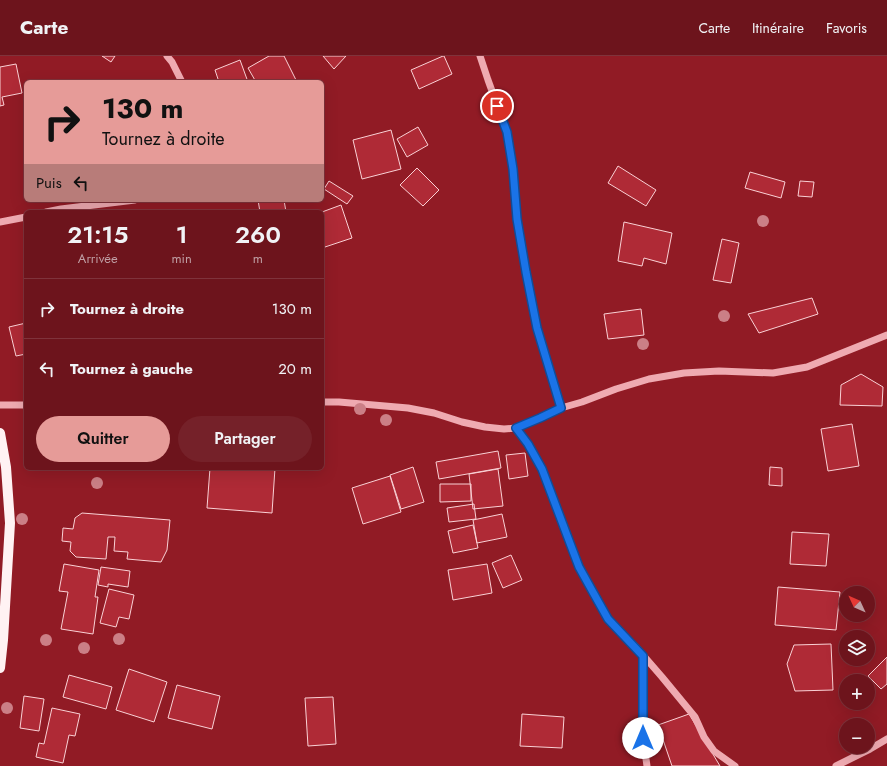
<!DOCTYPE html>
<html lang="fr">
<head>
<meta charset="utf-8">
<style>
	body { margin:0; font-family:Jost,sans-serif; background:#752129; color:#f1f3f6; height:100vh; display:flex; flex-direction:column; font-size:15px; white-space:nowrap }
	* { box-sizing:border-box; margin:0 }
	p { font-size:13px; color:#bf9ea3 }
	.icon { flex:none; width:22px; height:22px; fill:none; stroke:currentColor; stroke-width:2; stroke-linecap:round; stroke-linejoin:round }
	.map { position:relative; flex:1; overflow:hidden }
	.drawer { position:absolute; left:24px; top:154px; width:300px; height:260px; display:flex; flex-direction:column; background:#6d141c; border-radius:6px; box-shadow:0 4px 16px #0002,0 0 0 1px #7f333b }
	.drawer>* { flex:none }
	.banner { position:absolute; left:24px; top:24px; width:300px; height:122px; border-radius:6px; box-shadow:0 4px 16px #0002,0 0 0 1px #7f333b; background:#e69b98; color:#111; overflow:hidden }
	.needle { width:26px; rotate:314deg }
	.tools { position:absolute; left:839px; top:530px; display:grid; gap:8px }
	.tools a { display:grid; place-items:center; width:36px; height:36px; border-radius:50%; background:#6d141c; box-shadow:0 4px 16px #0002,0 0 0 1px #7f333b; font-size:20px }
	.pin { position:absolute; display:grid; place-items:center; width:34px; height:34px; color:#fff; margin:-17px; border:2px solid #fff; border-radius:50%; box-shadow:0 1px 4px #0007 }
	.me { position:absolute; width:44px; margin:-22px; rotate:0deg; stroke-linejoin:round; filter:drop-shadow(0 0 3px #0008) }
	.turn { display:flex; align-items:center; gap:14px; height:84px; padding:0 12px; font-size:18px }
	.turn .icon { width:52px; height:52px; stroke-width:2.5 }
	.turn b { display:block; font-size:28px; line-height:34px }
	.then { display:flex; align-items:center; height:38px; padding:0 12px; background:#0003; gap:8px; font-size:15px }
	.eta { display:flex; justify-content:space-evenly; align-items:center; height:68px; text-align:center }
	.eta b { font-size:24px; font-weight:600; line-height:28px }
	.cta { display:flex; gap:8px; margin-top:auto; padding:8px 12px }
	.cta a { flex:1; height:46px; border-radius:24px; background:#e69b98; color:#111; font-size:16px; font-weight:600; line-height:46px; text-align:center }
	.cta a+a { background:#752129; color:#f1f3f6 }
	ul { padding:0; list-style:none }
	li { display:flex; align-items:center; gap:12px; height:60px; padding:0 12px; border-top:1px solid #7f333b }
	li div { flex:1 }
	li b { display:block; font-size:15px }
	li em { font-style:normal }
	header { display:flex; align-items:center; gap:24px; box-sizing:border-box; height:56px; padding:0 20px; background:#6d141c; border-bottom:1px solid #7f333b }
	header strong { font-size:19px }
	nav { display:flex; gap:22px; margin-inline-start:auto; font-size:14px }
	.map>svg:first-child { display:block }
	.building { fill:#af2a36; stroke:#fad1d5 }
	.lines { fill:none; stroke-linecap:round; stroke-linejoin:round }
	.minor { stroke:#efaab1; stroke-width:7 }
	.major { stroke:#fff2f3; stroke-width:10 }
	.tree { fill:#cb7f86 }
	.route-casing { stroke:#114b97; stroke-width:10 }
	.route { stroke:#1a73e8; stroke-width:7 }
</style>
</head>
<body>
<header>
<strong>Carte</strong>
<nav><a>Carte</a><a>Itinéraire</a><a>Favoris</a></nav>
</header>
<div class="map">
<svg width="887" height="710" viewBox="0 0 887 710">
	<rect width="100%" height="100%" fill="#911b25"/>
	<path class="building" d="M102,0H115L111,6Z
		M269,0H284L297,26H256L248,12Z
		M323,0H346L334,13Z
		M443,0H444L452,18L419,33L411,14Z
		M240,4L248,26H219L215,14Z
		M16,8L22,37L2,41L4,49L0,50V11Z
		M418,71L428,89L407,101L397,83Z
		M391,74L401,113L362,123L353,84Z
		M618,110L656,134L646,150L608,127Z
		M417,112L439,134L423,150L400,129Z
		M750,116L785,126L781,142L745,132Z
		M329,125L353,140L347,148L324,133Z
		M800,125L814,126L812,141L798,140Z
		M258,144H284L286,156H260Z
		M341,149L352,182L322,192V156Z
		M624,166L672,177L666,208L644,202L642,210L618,205Z
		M722,183L739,187L731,227L713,224Z
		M812,242L818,258L759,277L748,258Z
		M641,253L644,279L608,283L604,258Z
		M26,267V298L16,300L9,271Z
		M861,318L883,331L882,350L840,349L841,329Z
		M852,368L859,410L828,415L821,373Z
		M498,395L501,412L439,423L436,406Z
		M525,397L528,420L509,423L506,399Z
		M413,411L424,446L401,453L390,419Z
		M770,411L782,412V430L769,429Z
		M210,412H275L272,457L207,452Z
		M498,413L503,450L473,453L469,418Z
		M390,420L401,456L363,468L352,432Z
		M440,428H471V445L440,446Z
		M474,448L476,463L449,466L447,452Z
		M82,457L170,464L167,494L161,506L127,503L128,496L114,495L115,481H108L106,503L76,501L70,495L71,486L62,485L63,472L73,473L75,462Z
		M502,458L507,481L477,487L473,464Z
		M473,469L478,492L453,497L448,475Z
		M792,476L829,478L826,510L790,508Z
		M511,499L522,524L503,532L492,507Z
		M64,508L99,514L95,541H98L93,578L61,573L68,536L59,535Z
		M487,508L492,537L453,544L448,514Z
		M101,511L130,515L128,531L108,528V531L98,529Z
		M778,531L840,536L836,574L775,569Z
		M109,533L134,539L129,563L119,561L116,571L100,567Z
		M831,588L833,634L795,635L787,608L794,589Z
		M887,601V628L881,633L868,620Z
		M129,613L167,626L154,666L116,654Z
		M69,619L112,631L106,653L63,641Z
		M177,629L220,640L212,673L168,662Z
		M24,640L44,643L39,675L20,672Z
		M333,641L336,688L308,690L305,642Z
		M52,652L80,658L75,680L69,679L63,707L36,701L39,687L44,688Z
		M522,658L564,661L562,692L520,690Z
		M689,658L720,710H672L658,669Z"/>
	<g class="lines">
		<path class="minor" d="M167,0L172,6L182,26
			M480,0L488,24L507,76L513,113L517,163L526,216L537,272L561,352
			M46,156L61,153L135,144
			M0,166L26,161
			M322,346H339L408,352L434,357L462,366L485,371L504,373L516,372L540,362L561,352L582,346L616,333L649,323L684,317L719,315L773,317L807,311L887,279
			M0,349H26
			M516,372L528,388L542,413L579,511L608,563L636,591L662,621L695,661L704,681L714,695L735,710
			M643,600V682L647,710
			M836,710L870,693L887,683"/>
		<path class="major" d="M0,377L6,411L10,467L3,584L0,612"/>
	</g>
	<g class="tree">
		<circle cx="763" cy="165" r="6"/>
		<circle cx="724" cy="260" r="6"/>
		<circle cx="643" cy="288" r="6"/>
		<circle cx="360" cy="353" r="6"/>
		<circle cx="386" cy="364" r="6"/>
		<circle cx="97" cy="427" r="6"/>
		<circle cx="22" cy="463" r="6"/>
		<circle cx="119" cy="583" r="6"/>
		<circle cx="46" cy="584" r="6"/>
		<circle cx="84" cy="592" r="6"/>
		<circle cx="7" cy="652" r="6"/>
	</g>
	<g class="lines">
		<g class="route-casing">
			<path id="route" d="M497,50L507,76L513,113L517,163L526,216L537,272L561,352L540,362L516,372L528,388L542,413L579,511L594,538L608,563L643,600V682"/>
		</g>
		<use href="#route" class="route"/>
	</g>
</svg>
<div class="tools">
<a><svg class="needle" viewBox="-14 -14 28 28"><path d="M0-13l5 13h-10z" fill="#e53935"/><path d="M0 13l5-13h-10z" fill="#bf9ea3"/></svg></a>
<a><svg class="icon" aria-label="layers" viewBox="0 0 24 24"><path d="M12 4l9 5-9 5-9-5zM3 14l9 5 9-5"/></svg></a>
<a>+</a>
<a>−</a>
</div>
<div class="pin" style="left:497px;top:50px;background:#d93025"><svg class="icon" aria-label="arrive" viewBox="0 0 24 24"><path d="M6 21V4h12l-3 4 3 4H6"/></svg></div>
<svg class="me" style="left:643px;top:682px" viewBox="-20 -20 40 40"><circle r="19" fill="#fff"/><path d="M0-13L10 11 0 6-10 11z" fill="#1a73e8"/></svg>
<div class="banner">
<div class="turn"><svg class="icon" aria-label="right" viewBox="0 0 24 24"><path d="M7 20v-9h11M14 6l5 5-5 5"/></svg><div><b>130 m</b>Tournez à droite</div></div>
<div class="then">Puis<svg class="icon" aria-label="left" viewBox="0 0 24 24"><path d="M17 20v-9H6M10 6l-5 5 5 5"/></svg></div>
</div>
<section class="drawer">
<div class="eta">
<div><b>21:15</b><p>Arrivée</p></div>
<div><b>1</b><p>min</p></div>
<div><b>260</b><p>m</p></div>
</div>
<ul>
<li><svg class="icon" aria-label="right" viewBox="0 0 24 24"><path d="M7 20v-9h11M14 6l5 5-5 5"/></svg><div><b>Tournez à droite</b></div><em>130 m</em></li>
<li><svg class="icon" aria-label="left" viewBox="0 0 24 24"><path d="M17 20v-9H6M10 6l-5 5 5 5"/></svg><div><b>Tournez à gauche</b></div><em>20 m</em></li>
</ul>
<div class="cta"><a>Quitter</a><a>Partager</a></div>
</section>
</div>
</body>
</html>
